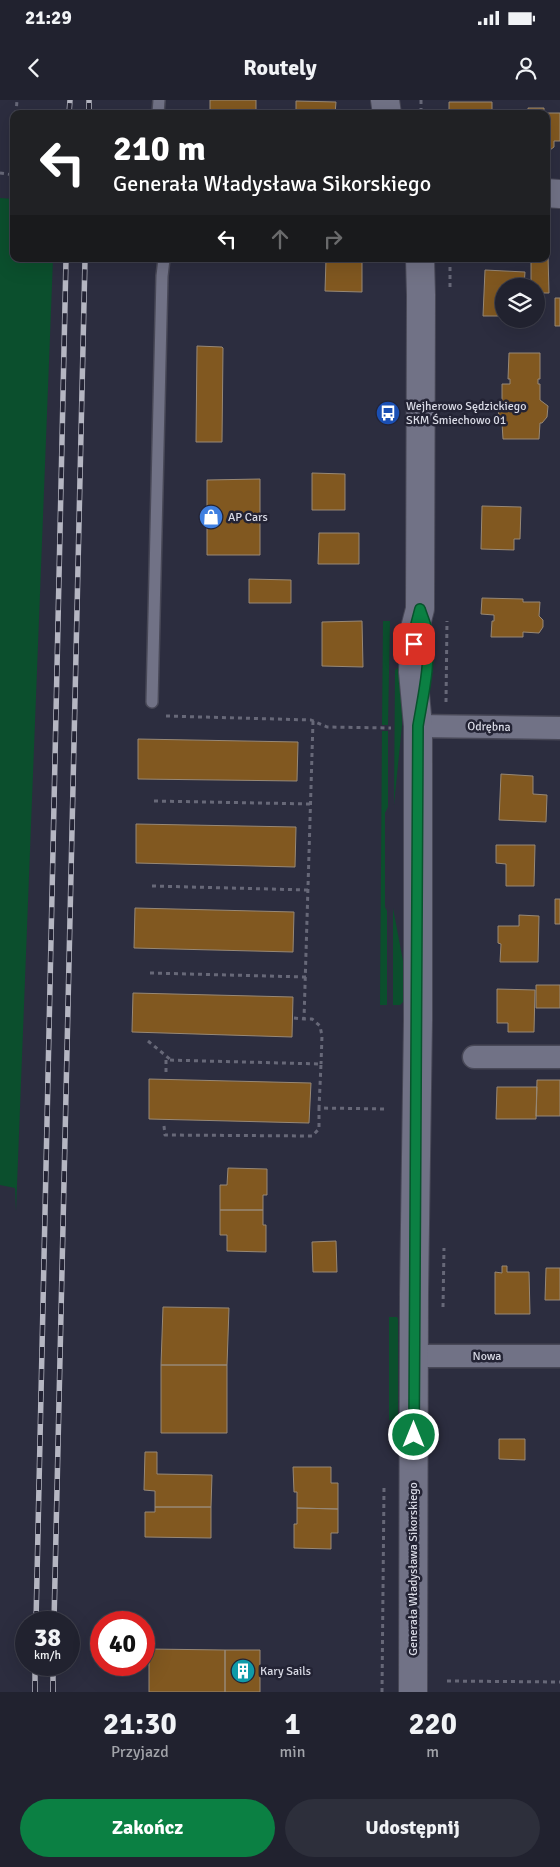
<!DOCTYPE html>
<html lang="pl">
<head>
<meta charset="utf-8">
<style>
	body { margin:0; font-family:Signika,sans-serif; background:#2d2f3b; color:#f1f3f6; height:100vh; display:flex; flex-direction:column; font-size:19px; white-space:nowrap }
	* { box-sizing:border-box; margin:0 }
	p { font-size:16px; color:#a2a4aa }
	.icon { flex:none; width:28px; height:28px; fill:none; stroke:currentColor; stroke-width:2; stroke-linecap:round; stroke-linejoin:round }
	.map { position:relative; height:1592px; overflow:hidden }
	.drawer { display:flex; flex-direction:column; background:#21222f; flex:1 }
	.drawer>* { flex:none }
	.banner { position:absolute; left:10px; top:10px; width:540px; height:152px; border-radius:10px; box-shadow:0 5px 20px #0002,0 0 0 1px #3e3f4b; background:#202124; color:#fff; overflow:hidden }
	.controls { position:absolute; left:495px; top:178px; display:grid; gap:10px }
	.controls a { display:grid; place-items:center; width:50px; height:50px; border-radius:50%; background:#21222f; box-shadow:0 5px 20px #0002,0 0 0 1px #3e3f4b; font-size:25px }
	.speed { position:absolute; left:15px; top:1511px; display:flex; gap:10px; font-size:25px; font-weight:700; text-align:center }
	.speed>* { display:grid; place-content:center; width:65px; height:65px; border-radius:50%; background:#21222f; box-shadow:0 5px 20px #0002,0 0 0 1px #3e3f4b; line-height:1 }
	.speed small { font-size:12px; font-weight:400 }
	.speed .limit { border:8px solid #d22; background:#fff; color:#111 }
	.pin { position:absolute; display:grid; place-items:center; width:42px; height:42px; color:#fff; margin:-21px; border-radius:10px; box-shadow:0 2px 8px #0006 }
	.me { position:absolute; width:55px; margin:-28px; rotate:0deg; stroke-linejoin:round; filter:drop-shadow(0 0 4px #0008) }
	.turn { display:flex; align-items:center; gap:18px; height:105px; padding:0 20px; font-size:22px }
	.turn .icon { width:65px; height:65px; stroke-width:2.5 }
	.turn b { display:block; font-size:35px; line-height:42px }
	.lanes { display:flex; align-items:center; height:48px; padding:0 20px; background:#0003; justify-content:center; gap:25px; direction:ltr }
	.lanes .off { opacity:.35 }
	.eta { display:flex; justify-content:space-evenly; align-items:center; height:85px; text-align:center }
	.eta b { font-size:30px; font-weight:700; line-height:35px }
	.action { display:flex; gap:10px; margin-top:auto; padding:10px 20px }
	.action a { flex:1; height:58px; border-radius:30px; background:#0b8043; color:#fff; font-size:20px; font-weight:700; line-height:58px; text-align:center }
	.action a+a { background:#2d2f3b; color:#f1f3f6 }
	.status { display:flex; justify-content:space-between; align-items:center; height:35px; padding:0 25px; background:#21222f; direction:ltr }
	.status svg { height:14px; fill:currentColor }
	header { display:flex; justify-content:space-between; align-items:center; height:65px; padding:0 20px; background:#21222f; font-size:22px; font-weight:700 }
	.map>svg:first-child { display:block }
	.green { fill:#0b4f2d }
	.building { fill:#815820; stroke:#978876 }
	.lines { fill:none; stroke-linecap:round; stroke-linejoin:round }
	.service-casing { stroke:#484857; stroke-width:14 }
	.minor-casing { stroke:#484857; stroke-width:25 }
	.tertiary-casing { stroke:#484857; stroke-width:30 }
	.path { stroke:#676878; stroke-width:3; stroke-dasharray:4 4; stroke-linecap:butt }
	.service { stroke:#717286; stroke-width:11 }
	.minor { stroke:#717286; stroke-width:22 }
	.tertiary { stroke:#717286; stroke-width:28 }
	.rail-casing { stroke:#b5b6c2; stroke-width:5.5 }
	.rail { stroke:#232334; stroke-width:4; stroke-dasharray:11; stroke-linecap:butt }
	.route-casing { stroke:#07532c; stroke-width:12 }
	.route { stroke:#0b8043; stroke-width:9 }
	.labels { text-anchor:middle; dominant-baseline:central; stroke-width:5; stroke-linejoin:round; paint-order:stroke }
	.poi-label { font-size:12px; fill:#dadbe6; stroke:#232334; text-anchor:start }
	.street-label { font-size:12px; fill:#dadbe6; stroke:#232334 }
</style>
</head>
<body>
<div class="status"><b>21:29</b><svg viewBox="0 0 49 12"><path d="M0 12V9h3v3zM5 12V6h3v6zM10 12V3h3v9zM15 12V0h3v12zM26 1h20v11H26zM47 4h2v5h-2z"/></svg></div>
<header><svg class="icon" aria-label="back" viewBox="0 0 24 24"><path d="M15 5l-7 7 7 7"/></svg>Routely<svg class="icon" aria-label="person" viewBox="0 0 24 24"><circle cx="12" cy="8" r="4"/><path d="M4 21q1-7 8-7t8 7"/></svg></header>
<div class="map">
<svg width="560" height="1592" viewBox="0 0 560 1592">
	<rect width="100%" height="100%" fill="#2c2d3f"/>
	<path class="green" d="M0,98L14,99V159H53L16,1111L15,1088L0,1085Z
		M383,521H390L388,625H382Z
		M401,565L402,625L394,705L395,570Z
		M382,631H388V707L385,713V807L387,811V905H380Z
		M393,808L403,861V902L400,905H393Z
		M389,1217H397L398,1219V1320H389Z"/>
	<path class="building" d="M210,0H256V11L210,10Z
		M296,1L336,2L335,14H296Z
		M449,2H492V14H449Z
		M528,8H544V13H560V41H554V47L550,50H546V14H528Z
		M546,155H548L549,193H536V186H531V159H546Z
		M326,159H362V192L325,191Z
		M485,170L525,172L524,186H504V216H483Z
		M555,198H560V226H555Z
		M197,246L222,247L223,248L222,342H196Z
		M509,253H540V279H538V284H540V300L548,306L547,317L542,323H540L539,339H503L502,323L499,322L498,300H502V284H510V279H508Z
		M312,373L345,374V410H312Z
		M260,379V455H207V380Z
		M482,406L521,407L520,439H514V450L481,449Z
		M319,433H359V464H318Z
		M249,479L291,480V503H249Z
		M482,498L523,499V502H540L539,516L543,520V527L539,533L523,532V537H491L492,521H494V515L481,514Z
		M362,521L363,567L322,566V522Z
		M138,639L298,642L297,681L138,679Z
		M501,674L533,676V694L547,695L546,722L499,720Z
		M136,724L296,727L295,767L136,763Z
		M496,745H535L534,786H506V764L496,763Z
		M555,799H560V824H555Z
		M135,808L294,812L293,852L134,848Z
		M519,815L539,816L538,862H500L501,844L498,843V826H519Z
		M536,885H560V908H536Z
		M497,889L535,890L534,932H508V923H497Z
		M133,893L293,897L292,937L132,932Z
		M149,979L311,983L309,1023L149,1019Z
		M537,980H560V1016H536Z
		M497,987H537L536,1019H496Z
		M228,1068L267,1069V1095H263V1110H220V1085H227Z
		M220,1110H263V1125H266V1152L227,1151V1135H220Z
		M336,1141L337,1172H313L312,1142Z
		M502,1166H507V1172H529L530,1214H495V1172L502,1173Z
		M546,1168H560V1200H545Z
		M163,1207L229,1208L227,1265H161Z
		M161,1265H227V1333H161Z
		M499,1339H525V1360L499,1359Z
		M145,1352H157V1374L212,1375L211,1407H155V1391L144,1390Z
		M293,1367H331V1383H338V1409L297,1408V1392H294Z
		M155,1407H211V1438L145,1437V1412H155Z
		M297,1408L338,1409V1433H331V1449L294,1448V1424H297Z
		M149,1549L225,1550V1592H149Z
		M225,1550H260V1592H225Z"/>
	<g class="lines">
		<g class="service-casing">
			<path id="service" d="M158,14L159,0
				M152,602L162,176L164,159"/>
		</g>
		<g class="minor-casing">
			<path id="minor" d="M418,626L560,628
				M474,957H560
				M414,1256H560"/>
		</g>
		<g class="tertiary-casing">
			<path id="tertiary" d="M385,0L387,14
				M546,93L560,94
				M413,1592L414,1194L418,920V626L413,572L414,532L420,509L421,195L420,159"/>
		</g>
		<path class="path" d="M421,0V14
			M16,14L17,0
			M0,73L14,75
			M450,187V159
			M446,602L447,521
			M166,616L311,620L327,627L391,628
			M313,621L304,919H312L320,926L322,936L321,964
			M154,701L311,704
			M152,786L308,790
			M150,873L306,877
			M294,918L304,919
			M148,941L171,960
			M166,972V960L321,964L319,1008
			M164,1026L165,1035L312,1036L319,1029V1008L388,1009
			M443,1207L444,1148
			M447,1581L560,1582
			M382,1592L384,1388"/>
		<use href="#service" class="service"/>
		<use href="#minor" class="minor"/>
		<use href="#tertiary" class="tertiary"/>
		<g class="rail-casing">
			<path id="rail" d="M69,14L70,0
				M89,14V0
				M36,1522L66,159
				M54,1522L85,159
				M35,1592V1565
				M53,1592V1565"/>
		</g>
		<use href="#rail" class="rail"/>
	</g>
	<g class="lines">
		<g class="route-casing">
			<path id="route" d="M414,544V532L420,509C422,516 426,524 427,531C431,563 423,596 418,626L414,1335"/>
		</g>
		<use href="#route" class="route"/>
	</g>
	<defs>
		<g id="bus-disc" transform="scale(1.25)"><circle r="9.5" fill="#1a4fb4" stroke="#232334"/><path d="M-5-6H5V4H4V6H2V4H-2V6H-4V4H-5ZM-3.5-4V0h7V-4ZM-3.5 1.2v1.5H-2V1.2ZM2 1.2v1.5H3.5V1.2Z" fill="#fff"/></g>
		<g id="shop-disc" transform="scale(1.25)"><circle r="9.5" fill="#3f7fe0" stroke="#232334"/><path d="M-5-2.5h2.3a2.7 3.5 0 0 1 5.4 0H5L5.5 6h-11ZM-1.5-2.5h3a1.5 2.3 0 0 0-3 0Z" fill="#fff"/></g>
		<g id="building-disc" transform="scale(1.25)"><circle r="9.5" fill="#0f9aa8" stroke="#232334"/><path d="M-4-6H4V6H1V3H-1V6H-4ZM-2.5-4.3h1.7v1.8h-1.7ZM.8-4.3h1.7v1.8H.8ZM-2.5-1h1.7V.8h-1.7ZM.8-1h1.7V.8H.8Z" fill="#fff"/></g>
	</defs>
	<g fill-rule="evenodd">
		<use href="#bus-disc" x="388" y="313"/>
		<use href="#shop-disc" x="211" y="417"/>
		<use href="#building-disc" x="243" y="1571"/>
	</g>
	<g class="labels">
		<g class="poi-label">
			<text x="406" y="306">Wejherowo Sędzickiego<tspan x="406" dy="14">SKM Śmiechowo 01</tspan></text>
			<text x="228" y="417">AP Cars</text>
			<text x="260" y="1571">Kary Sails</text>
		</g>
		<g class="street-label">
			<text transform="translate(489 627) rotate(1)">Odrębna</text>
			<text x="487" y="1256">Nowa</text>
			<text transform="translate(413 1469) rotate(-90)">Generała Władysława Sikorskiego</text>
		</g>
	</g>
</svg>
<div class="controls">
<a><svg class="icon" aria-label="layers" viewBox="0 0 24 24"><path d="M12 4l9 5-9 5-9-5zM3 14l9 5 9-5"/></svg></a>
</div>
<div class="speed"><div>38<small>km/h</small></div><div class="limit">40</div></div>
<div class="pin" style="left:414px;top:544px;background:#d93025"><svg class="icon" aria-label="arrive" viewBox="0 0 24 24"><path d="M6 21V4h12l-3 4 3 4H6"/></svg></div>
<svg class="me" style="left:414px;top:1335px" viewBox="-20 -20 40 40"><circle r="17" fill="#0b8043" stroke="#fff" stroke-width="3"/><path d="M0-11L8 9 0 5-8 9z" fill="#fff"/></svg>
<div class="banner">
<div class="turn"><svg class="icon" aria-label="left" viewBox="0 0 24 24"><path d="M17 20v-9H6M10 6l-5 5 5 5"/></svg><div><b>210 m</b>Generała Władysława Sikorskiego</div></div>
<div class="lanes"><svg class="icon" aria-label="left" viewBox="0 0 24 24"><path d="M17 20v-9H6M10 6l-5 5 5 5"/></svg><svg class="icon off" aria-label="ahead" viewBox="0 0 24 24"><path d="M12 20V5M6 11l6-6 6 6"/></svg><svg class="icon off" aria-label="right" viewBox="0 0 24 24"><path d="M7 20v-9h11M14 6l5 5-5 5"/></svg></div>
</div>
</div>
<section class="drawer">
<div class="eta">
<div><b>21:30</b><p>Przyjazd</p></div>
<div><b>1</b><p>min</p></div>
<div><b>220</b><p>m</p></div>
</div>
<div class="action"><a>Zakończ</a><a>Udostępnij</a></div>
</section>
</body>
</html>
